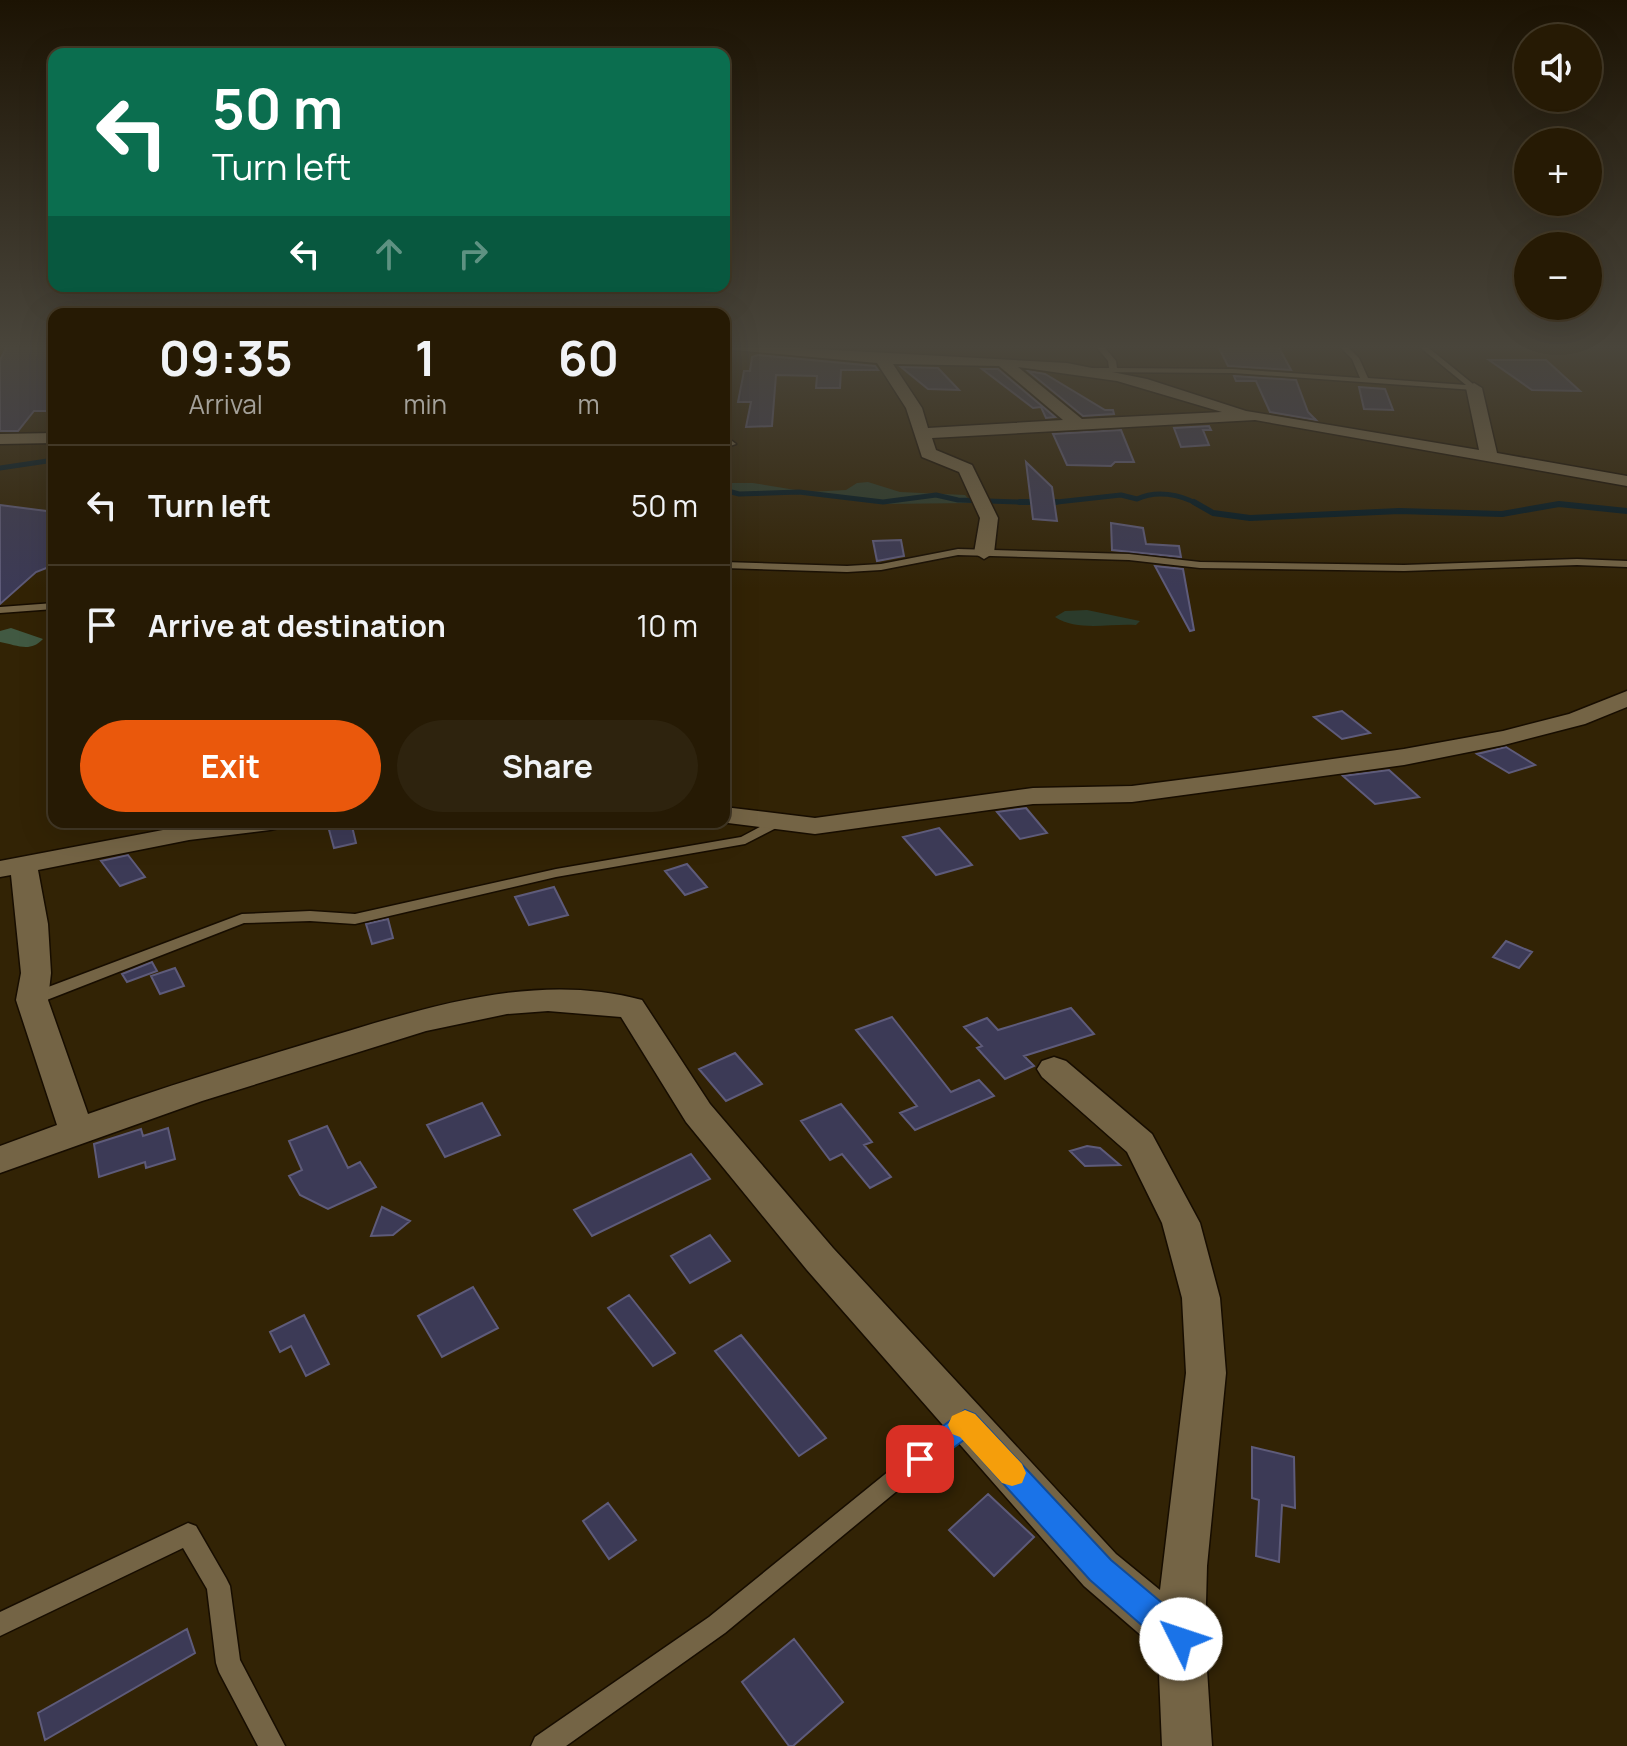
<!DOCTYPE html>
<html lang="en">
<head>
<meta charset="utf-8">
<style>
	body { margin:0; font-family:Manrope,sans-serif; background:#2e230e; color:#f1f3f6; height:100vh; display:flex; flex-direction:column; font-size:30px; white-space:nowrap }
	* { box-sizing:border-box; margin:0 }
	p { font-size:26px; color:#a4a19a }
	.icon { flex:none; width:44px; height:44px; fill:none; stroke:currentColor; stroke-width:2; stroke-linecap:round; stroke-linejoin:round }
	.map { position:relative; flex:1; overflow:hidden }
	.sheet { position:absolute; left:48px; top:308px; width:682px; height:520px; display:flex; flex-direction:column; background:#261a04; border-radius:16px; box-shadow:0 8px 32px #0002,0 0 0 2px #423826 }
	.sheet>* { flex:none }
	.banner { position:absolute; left:48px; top:48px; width:682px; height:244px; border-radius:16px; box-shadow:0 8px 32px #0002,0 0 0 2px #423826; background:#0b6e4f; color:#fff; overflow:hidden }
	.tools { position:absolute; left:1514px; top:24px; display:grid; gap:16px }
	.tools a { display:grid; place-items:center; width:88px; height:88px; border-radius:50%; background:#261a04; box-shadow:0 8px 32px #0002,0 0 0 2px #423826; font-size:40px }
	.pin { position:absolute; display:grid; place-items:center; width:68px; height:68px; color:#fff; margin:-34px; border-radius:16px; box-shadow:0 4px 12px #0006 }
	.me { position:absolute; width:88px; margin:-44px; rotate:311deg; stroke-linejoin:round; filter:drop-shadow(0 0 6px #0008) }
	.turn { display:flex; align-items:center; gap:28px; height:168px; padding:0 32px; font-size:36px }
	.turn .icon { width:104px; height:104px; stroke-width:2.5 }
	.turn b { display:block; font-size:56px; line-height:68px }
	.lanes { display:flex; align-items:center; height:76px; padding:0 32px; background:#0003; justify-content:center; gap:40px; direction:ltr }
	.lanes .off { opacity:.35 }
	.eta { display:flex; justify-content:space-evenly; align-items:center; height:136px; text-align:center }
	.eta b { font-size:48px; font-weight:700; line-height:56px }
	.action { display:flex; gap:16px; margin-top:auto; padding:16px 32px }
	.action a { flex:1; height:92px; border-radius:48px; background:#ea580c; color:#fff; font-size:32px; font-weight:700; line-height:92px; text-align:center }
	.action a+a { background:#2e230e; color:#f1f3f6 }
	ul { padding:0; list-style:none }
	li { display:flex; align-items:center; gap:24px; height:120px; padding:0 32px; border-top:2px solid #423826 }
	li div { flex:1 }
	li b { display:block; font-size:30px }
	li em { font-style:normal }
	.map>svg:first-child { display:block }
	.green { fill:#2b3b2b }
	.forest { fill:#415942 }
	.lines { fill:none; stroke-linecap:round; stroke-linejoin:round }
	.stream-far1 { stroke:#001823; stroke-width:5 }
	.stream { stroke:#001823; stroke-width:6 }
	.building { fill:#3c3a56; stroke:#5e5b7a; stroke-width:2 }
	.lane-casing { stroke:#170d00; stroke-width:3 }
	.street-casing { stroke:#170d00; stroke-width:3 }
	.lane { fill:#746445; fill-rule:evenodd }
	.street { fill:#746445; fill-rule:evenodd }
	.route { fill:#1a73e8; stroke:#114b97; stroke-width:2 }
	.slow { fill:#f59e0b }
</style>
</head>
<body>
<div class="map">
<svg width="1627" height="1746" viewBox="0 0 1627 1746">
	<rect width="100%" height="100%" fill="#322305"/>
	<path class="green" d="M868,482L900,492L965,495L972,503L883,504L782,492L724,493V483H753L808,492L846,490L857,483Z
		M1087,610L1140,621L1136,625C1111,623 1078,632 1055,617L1065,611Z"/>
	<path class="forest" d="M11,628L43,639C30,653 17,645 0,642V631Z"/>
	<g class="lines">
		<path class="stream-far1" d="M0,468L54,460
			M724,490L739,494L799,492L883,502L936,495L958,500L1048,503L1121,495L1137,499C1156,490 1180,494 1197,504"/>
		<path class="stream" d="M1020,502H1056
			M1194,502L1213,513L1250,518L1399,511L1502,514L1559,504L1627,511"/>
	</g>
	<path class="building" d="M8,344H54V404L46,411H34L18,431H0V360Z
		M1217,344H1277L1291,370L1228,366Z
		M758,355L875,366L878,370H841L840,388H816L817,376L776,375L772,426L746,427L751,402H738L744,371H750L752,357Z
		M1489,360H1546L1580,391L1532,390Z
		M901,367L938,368L959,390L928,389Z
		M982,369H998L1055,417L1046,418L1041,407L1033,408Z
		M1028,371L1045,374L1105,410H1113L1114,414L1083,416Z
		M1234,376L1296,380L1308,412L1316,420L1270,412L1256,381H1236Z
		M1359,387L1385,389L1393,410L1364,409Z
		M1209,426L1211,430H1203L1209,445L1181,447L1174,428Z
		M1121,430L1134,462H1115L1111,466L1067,465L1053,434Z
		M1026,462L1052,487L1057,521L1033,519Z
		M0,505L54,512V565L36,572L0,604Z
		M1111,523L1143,528L1146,544L1179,546L1181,557L1112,550Z
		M901,540L904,556L877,561L873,541Z
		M1155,566L1183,569L1194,630L1190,631Z
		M1342,711L1370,733L1342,739L1314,717Z
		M1506,747L1535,765L1509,773L1477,754Z
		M1389,770L1419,797L1375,804L1343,776Z
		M1026,808L1047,833L1020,839L997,812Z
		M351,822L356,843L334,848L328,826Z
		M939,828L972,865L936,875L903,837Z
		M128,855L145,877L120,886L101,861Z
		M687,864L707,887L685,895L665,871Z
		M554,887L568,915L529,925L515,897Z
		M388,919L393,938L372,944L366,924Z
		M1506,941L1532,952L1519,968L1493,957Z
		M152,962L157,971L127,982L122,974Z
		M175,968L184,986L160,994L151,976Z
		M1071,1008L1094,1034L1024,1056L1034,1066L1005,1079L977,1048L982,1046L964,1027L987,1018L998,1030Z
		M892,1017L951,1092L979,1080L994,1096L915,1130L900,1113L917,1106L856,1030Z
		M735,1053L762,1084L726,1101L699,1069Z
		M482,1103L500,1135L445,1157L427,1125Z
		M841,1104L872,1142L864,1145L891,1177L870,1188L842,1154L830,1160L801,1121Z
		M327,1126L348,1168L360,1162L376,1187L328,1209L300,1195L289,1176L302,1170L289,1141Z
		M168,1128L175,1159L146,1168L145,1162L99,1177L94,1144L141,1129L143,1136Z
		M1087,1146L1100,1148L1120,1165L1085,1166L1070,1151Z
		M691,1154L710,1179L592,1236L574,1210Z
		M382,1207L410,1221L393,1235L371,1236Z
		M710,1235L730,1261L690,1283L671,1256Z
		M473,1287L498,1328L442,1357L418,1316Z
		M629,1295L675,1353L653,1366L608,1308Z
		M304,1315L329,1364L306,1376L291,1346L280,1352L270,1332Z
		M741,1335L826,1438L799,1456L715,1351Z
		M1252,1447L1294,1457L1295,1508L1282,1505L1279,1562L1256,1556L1259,1500L1252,1498Z
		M988,1494L1034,1537L994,1576L949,1530Z
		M608,1503L636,1540L609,1559L583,1521Z
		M187,1629L195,1653L45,1740L38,1713Z
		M794,1639L843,1702L793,1746H789L742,1682Z"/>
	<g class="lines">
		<g class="lane-casing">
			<path id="lane" d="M1094,344H1102L1116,361L1117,368L1233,369L1360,378L1352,359L1337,344H1345L1359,358L1368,378L1466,385L1416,344H1424L1478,388L1474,390L1233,373L1085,372V368H1109L1108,361Z
				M724,442L732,441L736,444L724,448Z
				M958,549L1129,554L1200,562L1404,565L1577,559L1627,561V567L1577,565L1404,571L1200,568L1129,560L958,555L881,570L847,572L724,568V562L847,566L881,564Z
				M54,603V609L0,613V607Z
				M777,818L784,822L782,825L745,844L556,877L355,924L310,921L244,923L39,1003H27L25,999L27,995L242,914L310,911L355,914L556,869L741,837Z
				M965,1412L972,1415L976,1422L972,1429L725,1633L566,1746H531L535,1737L709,1617L958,1415Z
				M188,1523L196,1526L226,1578L230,1586L240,1660L285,1746H258L219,1672L216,1663L207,1589L183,1548L0,1636V1612Z"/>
		</g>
		<g class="street-casing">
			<path id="street" d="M724,344L1067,363L1147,379L1246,411L1479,450L1466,388L1474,383L1482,388L1497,453L1627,476V486L1255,420L932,438L936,450L972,465L998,518L994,553L984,559L974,553L980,518L959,472L922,457L906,408L877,363L724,349ZM893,364L999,366L1063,420L928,428L922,408ZM1018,367L1117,381L1222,412L1082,419Z
				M54,433V443L0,444V434Z
				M1627,691V707L1585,724L1504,745L1404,765L1132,802L1033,804L815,834L720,822H724V807L815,818L1033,788L1132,786L1233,773L1404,749L1503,731L1569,714Z
				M205,822H283L279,828L270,830L189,840L38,870L48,924L51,973L48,1000L88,1114C159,1089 230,1067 302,1045C410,1013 529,969 642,1000L710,1104L833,1248L1116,1554L1160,1590L1186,1373L1182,1298L1162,1223L1127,1152L1042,1077L1037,1069L1042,1061L1054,1057L1066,1061L1152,1134L1200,1223L1220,1298L1226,1373L1207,1566L1205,1639L1212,1746H1162L1158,1650L1084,1586L807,1270L686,1122L621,1017L548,1011L507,1014L426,1031L202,1101L0,1173V1146L57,1125L16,1000L21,973L11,875L0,877V861Z"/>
		</g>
		<use href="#lane" class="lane"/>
		<use href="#street" class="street"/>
	</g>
	<linearGradient id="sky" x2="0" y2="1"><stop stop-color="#1c1303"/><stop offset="0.59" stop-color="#49453b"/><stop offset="1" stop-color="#49453b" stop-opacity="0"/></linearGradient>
	<rect width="1627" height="588" fill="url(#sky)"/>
	<path class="route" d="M965,1410L975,1414L1111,1560L1192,1628L1196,1639L1192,1650L1181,1655L1170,1650L1090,1580L964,1440L920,1472L910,1468L906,1459L910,1450Z"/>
	<path class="slow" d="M965,1410L975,1414L1022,1464L1026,1473L1022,1483L1012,1486L1002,1483L960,1437L952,1434L948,1425L952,1416Z"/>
</svg>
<div class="tools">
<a><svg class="icon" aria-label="sound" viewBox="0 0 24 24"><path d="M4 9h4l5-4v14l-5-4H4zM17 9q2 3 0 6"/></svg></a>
<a>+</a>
<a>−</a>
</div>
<div class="pin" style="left:920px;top:1459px;background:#d93025"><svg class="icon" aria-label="arrive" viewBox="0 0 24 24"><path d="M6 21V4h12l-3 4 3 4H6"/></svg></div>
<svg class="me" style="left:1181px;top:1639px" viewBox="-20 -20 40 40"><circle r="19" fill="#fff"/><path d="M0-13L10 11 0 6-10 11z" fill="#1a73e8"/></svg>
<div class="banner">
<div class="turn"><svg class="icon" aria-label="left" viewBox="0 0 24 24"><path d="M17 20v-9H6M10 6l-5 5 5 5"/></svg><div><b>50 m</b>Turn left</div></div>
<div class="lanes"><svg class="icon" aria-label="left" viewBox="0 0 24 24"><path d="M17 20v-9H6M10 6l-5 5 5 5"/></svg><svg class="icon off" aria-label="ahead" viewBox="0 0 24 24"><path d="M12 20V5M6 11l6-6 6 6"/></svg><svg class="icon off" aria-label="right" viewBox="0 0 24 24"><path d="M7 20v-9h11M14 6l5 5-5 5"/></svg></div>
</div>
<section class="sheet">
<div class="eta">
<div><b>09:35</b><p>Arrival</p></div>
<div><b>1</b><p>min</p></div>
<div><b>60</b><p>m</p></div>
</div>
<ul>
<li><svg class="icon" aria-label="left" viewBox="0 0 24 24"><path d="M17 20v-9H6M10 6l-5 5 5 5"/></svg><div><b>Turn left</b></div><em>50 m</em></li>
<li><svg class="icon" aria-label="arrive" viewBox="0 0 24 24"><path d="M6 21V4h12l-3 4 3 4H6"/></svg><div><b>Arrive at destination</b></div><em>10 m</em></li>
</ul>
<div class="action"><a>Exit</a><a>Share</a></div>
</section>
</div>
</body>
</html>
